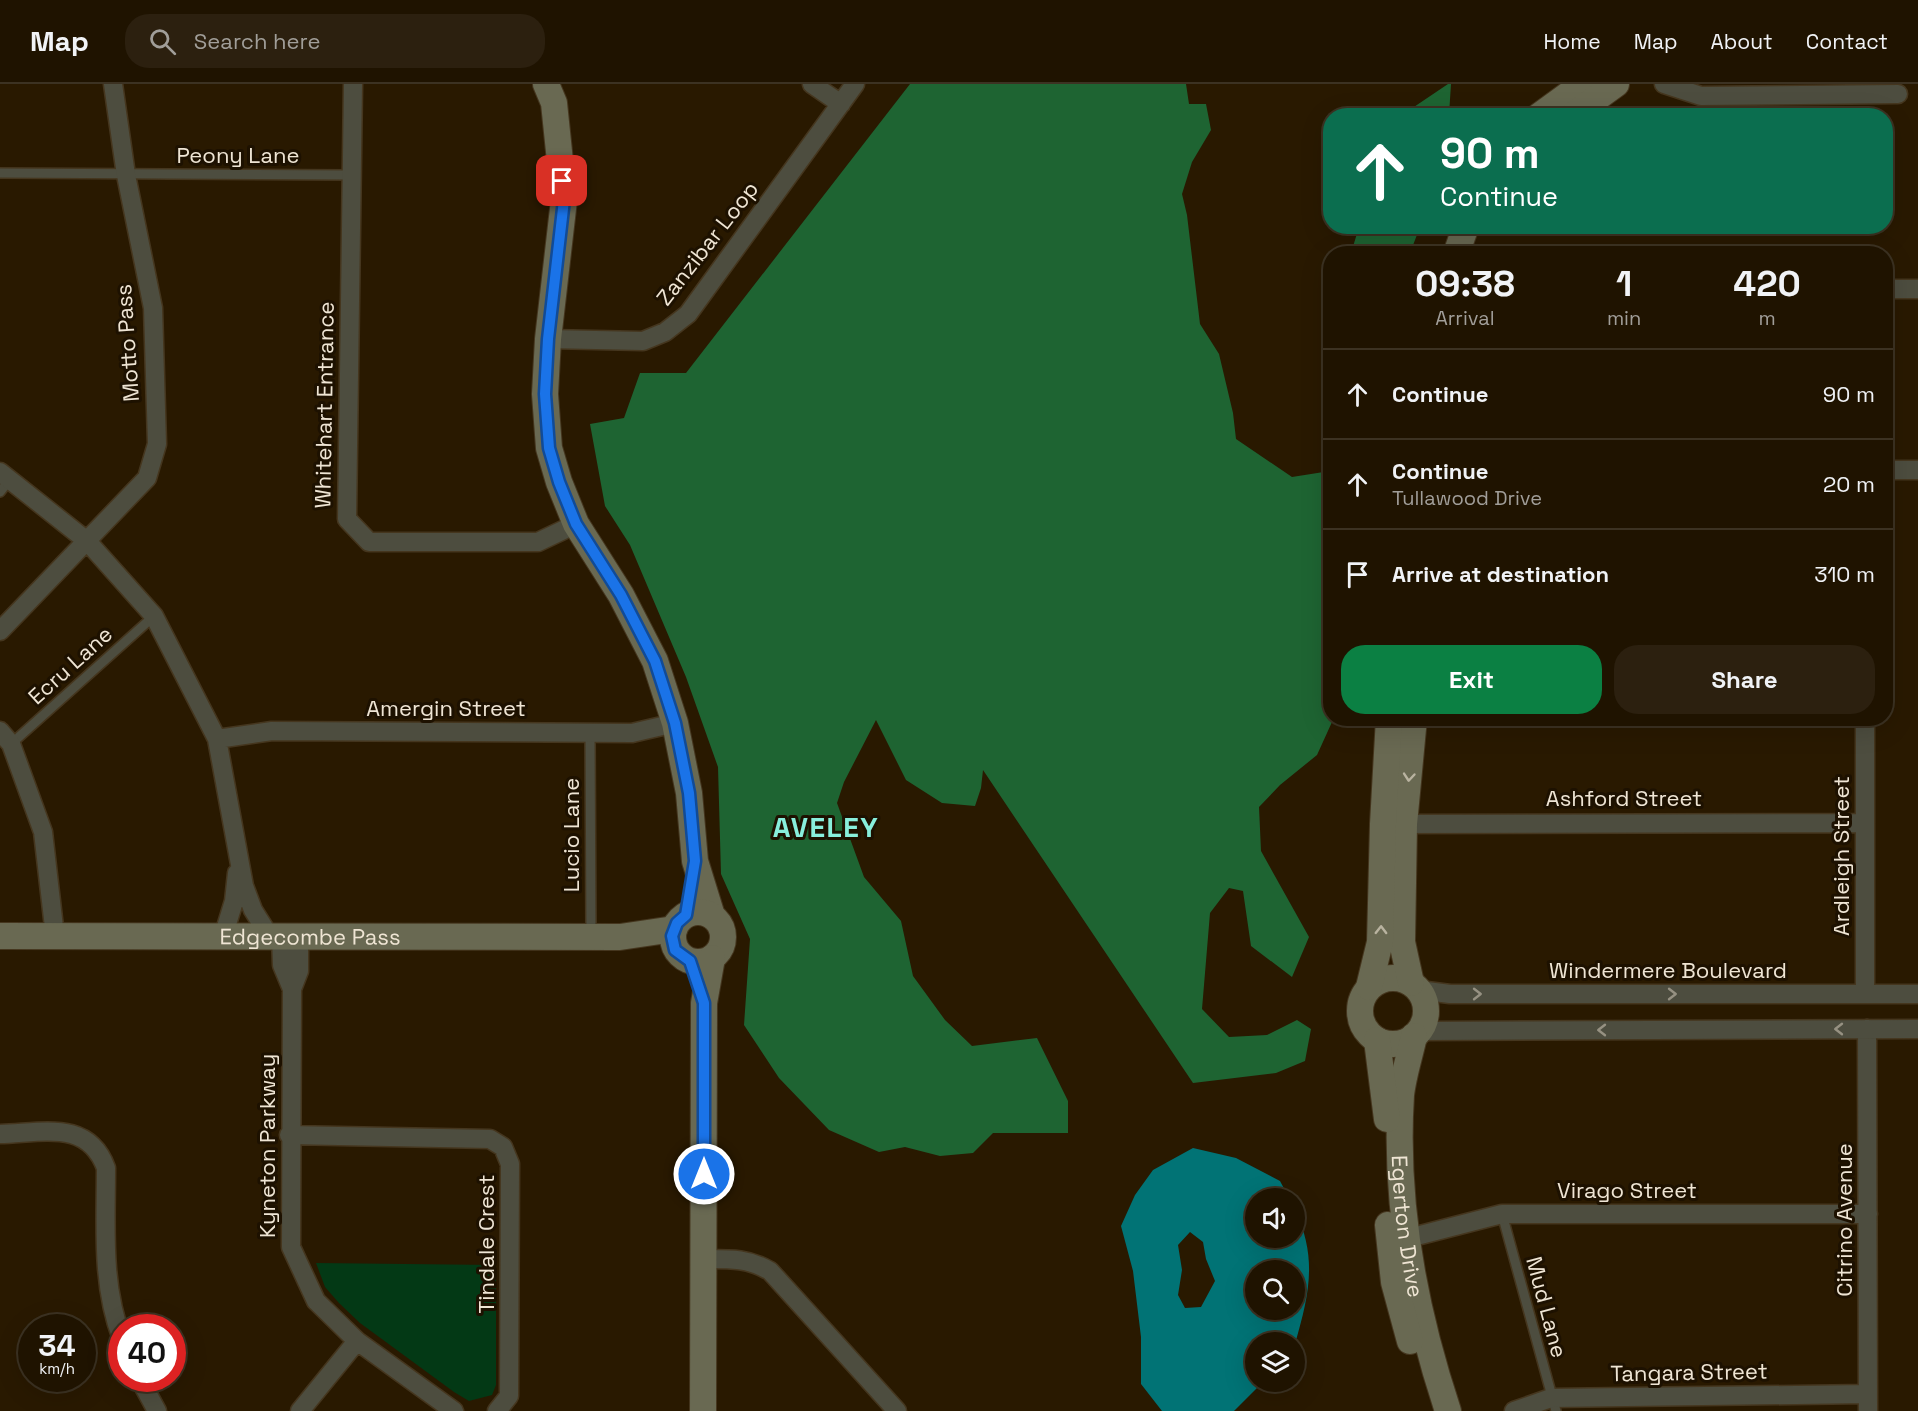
<!DOCTYPE html>
<html lang="en">
<head>
<meta charset="utf-8">
<style>
	body { margin:0; font-family:"Space Grotesk",sans-serif; background:#2c200f; color:#f1f3f6; height:100vh; display:flex; flex-direction:column; font-size:22px; white-space:nowrap }
	* { box-sizing:border-box; margin:0 }
	p { font-size:20px; color:#a19e99 }
	.icon { flex:none; width:33px; height:33px; fill:none; stroke:currentColor; stroke-width:2; stroke-linecap:round; stroke-linejoin:round }
	.map { position:relative; flex:1; overflow:hidden }
	.drawer { position:absolute; left:1323px; top:162px; width:570px; height:480px; display:flex; flex-direction:column; background:#1f1300; border-radius:24px; box-shadow:0 6px 24px #0002,0 0 0 2px #3c3222 }
	.drawer>* { flex:none }
	.guide { position:absolute; left:1323px; top:24px; width:570px; height:126px; border-radius:24px; box-shadow:0 6px 24px #0002,0 0 0 2px #3c3222; background:#0b6e4f; color:#fff; overflow:hidden }
	.buttons { position:absolute; left:1245px; top:1104px; display:grid; gap:12px }
	.buttons a { display:grid; place-items:center; width:60px; height:60px; border-radius:50%; background:#1f1300; box-shadow:0 6px 24px #0002,0 0 0 2px #3c3222; font-size:30px }
	.speed { position:absolute; left:18px; top:1230px; display:flex; gap:12px; font-size:30px; font-weight:700; text-align:center }
	.speed>* { display:grid; place-content:center; width:78px; height:78px; border-radius:50%; background:#1f1300; box-shadow:0 6px 24px #0002,0 0 0 2px #3c3222; line-height:1 }
	.speed small { font-size:15px; font-weight:400 }
	.speed .limit { border:9px solid #d22; background:#fff; color:#111 }
	.pin { position:absolute; display:grid; place-items:center; width:51px; height:51px; color:#fff; margin:-26px; border-radius:12px; box-shadow:0 3px 9px #0006 }
	.me { position:absolute; width:66px; margin:-33px; rotate:0deg; stroke-linejoin:round; filter:drop-shadow(0 0 4px #0008) }
	.turn { display:flex; align-items:center; gap:21px; height:126px; padding:0 18px; font-size:27px }
	.turn .icon { width:78px; height:78px; stroke-width:2.5 }
	.turn b { display:block; font-size:42px; line-height:51px }
	.eta { display:flex; justify-content:space-evenly; align-items:center; height:102px; text-align:center }
	.eta b { font-size:36px; font-weight:700; line-height:42px }
	.primary-button { display:flex; gap:12px; margin-top:auto; padding:12px 18px }
	.primary-button a { flex:1; height:69px; border-radius:24px; background:#0b8043; color:#fff; font-size:24px; font-weight:700; line-height:69px; text-align:center }
	.primary-button a+a { background:#2c200f; color:#f1f3f6 }
	ul { padding:0; list-style:none }
	li { display:flex; align-items:center; gap:18px; height:90px; padding:0 18px; border-top:2px solid #3c3222 }
	li div { flex:1 }
	li b { display:block; font-size:22px }
	li em { font-style:normal }
	header { display:flex; align-items:center; gap:36px; box-sizing:border-box; height:84px; padding:0 30px; background:#1f1300; border-bottom:2px solid #3c3222 }
	header strong { font-size:28px }
	nav { display:flex; gap:33px; margin-inline-start:auto; font-size:21px }
	.search { width:420px; height:54px; background:#2c200f; display:flex; align-items:center; gap:15px; box-sizing:border-box; padding:0 21px; border-radius:24px; color:#a19e99; font-size:22px }
	.map>svg:first-child { display:block }
	.green { fill:#033915 }
	.forest { fill:#1e6432 }
	.water { fill:#017375; fill-rule:evenodd }
	.lines { fill:none; stroke-linecap:round; stroke-linejoin:round }
	.lane-casing { stroke:#45361e; stroke-width:12 }
	.street-casing { stroke:#45361e; stroke-width:21 }
	.secondary-casing { stroke:#45361e; stroke-width:28 }
	.lane { stroke:#4d4d3f; stroke-width:9 }
	.street { stroke:#4d4d3f; stroke-width:18 }
	.secondary { stroke:#696952; stroke-width:26 }
	.oneway { stroke:#b9b3a0 }
	.oneway2 { stroke:#969182 }
	.route-casing { stroke:#114b97; stroke-width:15 }
	.route { stroke:#1a73e8; stroke-width:10 }
	.labels { text-anchor:middle; dominant-baseline:central; stroke-width:6; stroke-linejoin:round; paint-order:stroke }
	.street-label { font-size:22px; fill:#efe5d4; stroke:#1d1100 }
	.district-label { font-size:28px; font-weight:bold; letter-spacing:1.5px; fill:#88efdc; stroke:#1d1100 }
</style>
</head>
<body>
<header>
<strong>Map</strong>
<div class="search"><svg class="icon" aria-label="search" viewBox="0 0 24 24"><circle cx="10" cy="10" r="6"/><path d="M15 15l6 6"/></svg>Search here</div>
<nav><a>Home</a><a>Map</a><a>About</a><a>Contact</a></nav>
</header>
<div class="map">
<svg width="1918" height="1327" viewBox="0 0 1918 1327">
	<rect width="100%" height="100%" fill="#291900"/>
	<path class="green" d="M316,1179L496,1181V1301L492,1311L469,1317L454,1308L360,1239L339,1219L325,1203Z"/>
	<path class="forest" d="M910,0H1186L1189,20H1206L1211,46L1192,78L1182,110L1187,131L1200,240L1219,270L1233,329L1236,355L1292,393L1330,387L1332,638L1317,671L1280,701L1259,723L1261,767L1309,853L1292,893L1251,862L1243,807L1229,804L1210,829L1202,925L1229,953L1267,951L1297,936L1311,945L1305,977L1276,989L1193,999L983,686L981,704L975,722L942,719L906,696L876,636L844,698L837,719L864,793L901,837L913,892L945,936L972,962L1037,954L1068,1017V1049H993L973,1069L940,1072L905,1063L879,1068L829,1046L779,994L744,941L750,855L721,790L718,683L686,593L630,461L605,422L590,340L624,334L640,289H686Z
		M1448,0H1451L1449,31H1402Z
		M1359,143V142L1420,143L1410,169H1351Z"/>
	<path class="water" d="M1193,1064L1236,1074L1280,1097L1289,1114H1256V1154H1294L1295,1126C1318,1174 1309,1211 1295,1260L1256,1258V1298H1263L1234,1327H1162L1141,1300V1253L1133,1187L1121,1142L1135,1111L1153,1086ZM1190,1148L1203,1158L1206,1175L1215,1197L1201,1223L1185,1224L1178,1211L1182,1186L1178,1161ZM1256,1186H1294V1226H1256Z"/>
	<g class="lines">
		<g class="lane-casing">
			<path id="lane" d="M0,89L351,91
				M0,408L11,394
				M590,648L591,850
				M11,660L154,532
				M1502,1130L1556,1327"/>
		</g>
		<g class="street-casing">
			<path id="street" d="M353,0L347,435L369,458H538L576,440
				M812,0L841,20
				M1664,0L1701,12L1898,10
				M1886,205H1918
				M548,255L643,257L665,248L688,230L855,0
				M1886,386H1918
				M0,388L87,457L154,532L217,655L244,802L253,826L270,853
				M0,547L147,394L157,360L153,224L126,91L113,0
				M1865,634V910
				M0,647L11,660L43,748L55,852
				M217,655L272,647L632,649L675,639
				M1394,740L1865,739
				M223,853L234,817L237,789
				M281,853L282,881L292,905
				M299,853V887L292,905L291,1163L316,1217L357,1257L454,1327
				M1419,906L1450,910H1918
				M1867,945L1868,1327
				M1419,947L1918,945
				M0,1050C42,1049 88,1035 106,1084C106,1142 101,1200 122,1255
				M289,1051L490,1055L503,1063L510,1080L509,1312L497,1327
				M1397,1157L1502,1130H1868
				M703,1175C729,1175 748,1174 770,1187L897,1327
				M139,1294L157,1327
				M300,1327L357,1257
				M1514,1327L1551,1314L1867,1310"/>
		</g>
		<g class="secondary-casing">
			<g id="secondary">
				<path d="M546,0L554,19L564,116L548,255L545,310L549,364L559,398L576,440L621,511L655,577L675,639L689,709L695,777L712,832"/>
				<path d="M1539,32L1583,0"/>
				<path d="M1572,32L1616,0"/>
				<path d="M1456,170L1466,142"/>
				<circle cx="698" cy="853" r="25"/>
				<path id="s1" d="M0,852L620,853L674,845"/>
				<circle cx="1393" cy="927" r="33"/>
				<path d="M1411,899L1402,858L1404,740L1414,634"/>
				<path d="M1369,903L1380,858L1383,740L1389,634"/>
				<path id="s2" d="M1414,952C1410,971 1403,992 1401,1011C1394,1119 1414,1225 1448,1327"/>
				<path d="M1377,956L1387,1035"/>
				<path d="M1388,1141L1394,1198L1410,1257"/>
				<path d="M703,1327L704,919L712,874"/>
			</g>
		</g>
		<use href="#lane" class="lane"/>
		<use href="#street" class="street"/>
		<use href="#secondary" class="secondary"/>
	</g>
	<defs><path id="oneway-chevron" d="M-2-3.5L2.5 0L-2 3.5" fill="none" stroke-width="1.6" stroke-linecap="round" stroke-linejoin="round" transform="scale(1.5)"/></defs>
	<g class="oneway">
		<use href="#oneway-chevron" transform="translate(1409 693) rotate(95)"/>
		<use href="#oneway-chevron" transform="translate(1381 846) rotate(-89)"/>
	</g>
	<g class="oneway2">
		<use href="#oneway-chevron" transform="translate(1477 910)"/>
		<use href="#oneway-chevron" transform="translate(1672 910)"/>
		<use href="#oneway-chevron" transform="translate(1839 945) rotate(180)"/>
		<use href="#oneway-chevron" transform="translate(1602 946) rotate(180)"/>
	</g>
	<g class="lines">
		<g class="route-casing">
			<path id="route" d="M562,97L564,116L548,255L545,310L549,364L559,398L576,440L621,511L655,577L675,639L689,709L695,777L686,831L677,839L672,852L675,866L690,877L704,919V1090"/>
		</g>
		<use href="#route" class="route"/>
	</g>
	<g class="labels">
		<g class="street-label">
			<text x="238" y="71">Peony Lane</text>
			<text transform="translate(707 159) rotate(-52)">Zanzibar Loop</text>
			<text transform="translate(127 259) rotate(-94)">Motto Pass</text>
			<text transform="translate(324 321) rotate(-89)">Whitehart Entrance</text>
			<text transform="translate(70 581) rotate(-42)">Ecru Lane</text>
			<text x="446" y="624">Amergin Street</text>
			<text x="1624" y="714">Ashford Street</text>
			<text transform="translate(571 751) rotate(-90)">Lucio Lane</text>
			<text transform="translate(1841 772) rotate(-90)">Ardleigh Street</text>
			<text stroke="none"><textPath href="#s1" startOffset="310">Edgecombe Pass</textPath></text>
			<text x="1668" y="886">Windermere Boulevard</text>
			<text transform="translate(267 1062) rotate(-90)">Kyneton Parkway</text>
			<text x="1627" y="1106">Virago Street</text>
			<text transform="translate(1844 1136) rotate(-90)">Citrino Avenue</text>
			<text stroke="none"><textPath href="#s2" startOffset="192">Egerton Drive</textPath></text>
			<text transform="translate(486 1160) rotate(-90)">Tindale Crest</text>
			<text transform="translate(1547 1223) rotate(75)">Mud Lane</text>
			<text transform="translate(1689 1288) rotate(-1)">Tangara Street</text>
		</g>
		<g class="district-label">
			<text x="826" y="743">AVELEY</text>
		</g>
	</g>
</svg>
<div class="buttons">
<a><svg class="icon" aria-label="sound" viewBox="0 0 24 24"><path d="M4 9h4l5-4v14l-5-4H4zM17 9q2 3 0 6"/></svg></a>
<a><svg class="icon" aria-label="search" viewBox="0 0 24 24"><circle cx="10" cy="10" r="6"/><path d="M15 15l6 6"/></svg></a>
<a><svg class="icon" aria-label="layers" viewBox="0 0 24 24"><path d="M12 4l9 5-9 5-9-5zM3 14l9 5 9-5"/></svg></a>
</div>
<div class="speed"><div>34<small>km/h</small></div><div class="limit">40</div></div>
<div class="pin" style="left:562px;top:97px;background:#d93025"><svg class="icon" aria-label="arrive" viewBox="0 0 24 24"><path d="M6 21V4h12l-3 4 3 4H6"/></svg></div>
<svg class="me" style="left:704px;top:1090px" viewBox="-20 -20 40 40"><circle r="17" fill="#1a73e8" stroke="#fff" stroke-width="3"/><path d="M0-11L8 9 0 5-8 9z" fill="#fff"/></svg>
<div class="guide">
<div class="turn"><svg class="icon" aria-label="ahead" viewBox="0 0 24 24"><path d="M12 20V5M6 11l6-6 6 6"/></svg><div><b>90 m</b>Continue</div></div>
</div>
<section class="drawer">
<div class="eta">
<div><b>09:38</b><p>Arrival</p></div>
<div><b>1</b><p>min</p></div>
<div><b>420</b><p>m</p></div>
</div>
<ul>
<li><svg class="icon" aria-label="ahead" viewBox="0 0 24 24"><path d="M12 20V5M6 11l6-6 6 6"/></svg><div><b>Continue</b></div><em>90 m</em></li>
<li><svg class="icon" aria-label="ahead" viewBox="0 0 24 24"><path d="M12 20V5M6 11l6-6 6 6"/></svg><div><b>Continue</b><p>Tullawood Drive</p></div><em>20 m</em></li>
<li><svg class="icon" aria-label="arrive" viewBox="0 0 24 24"><path d="M6 21V4h12l-3 4 3 4H6"/></svg><div><b>Arrive at destination</b></div><em>310 m</em></li>
</ul>
<div class="primary-button"><a>Exit</a><a>Share</a></div>
</section>
</div>
</body>
</html>
